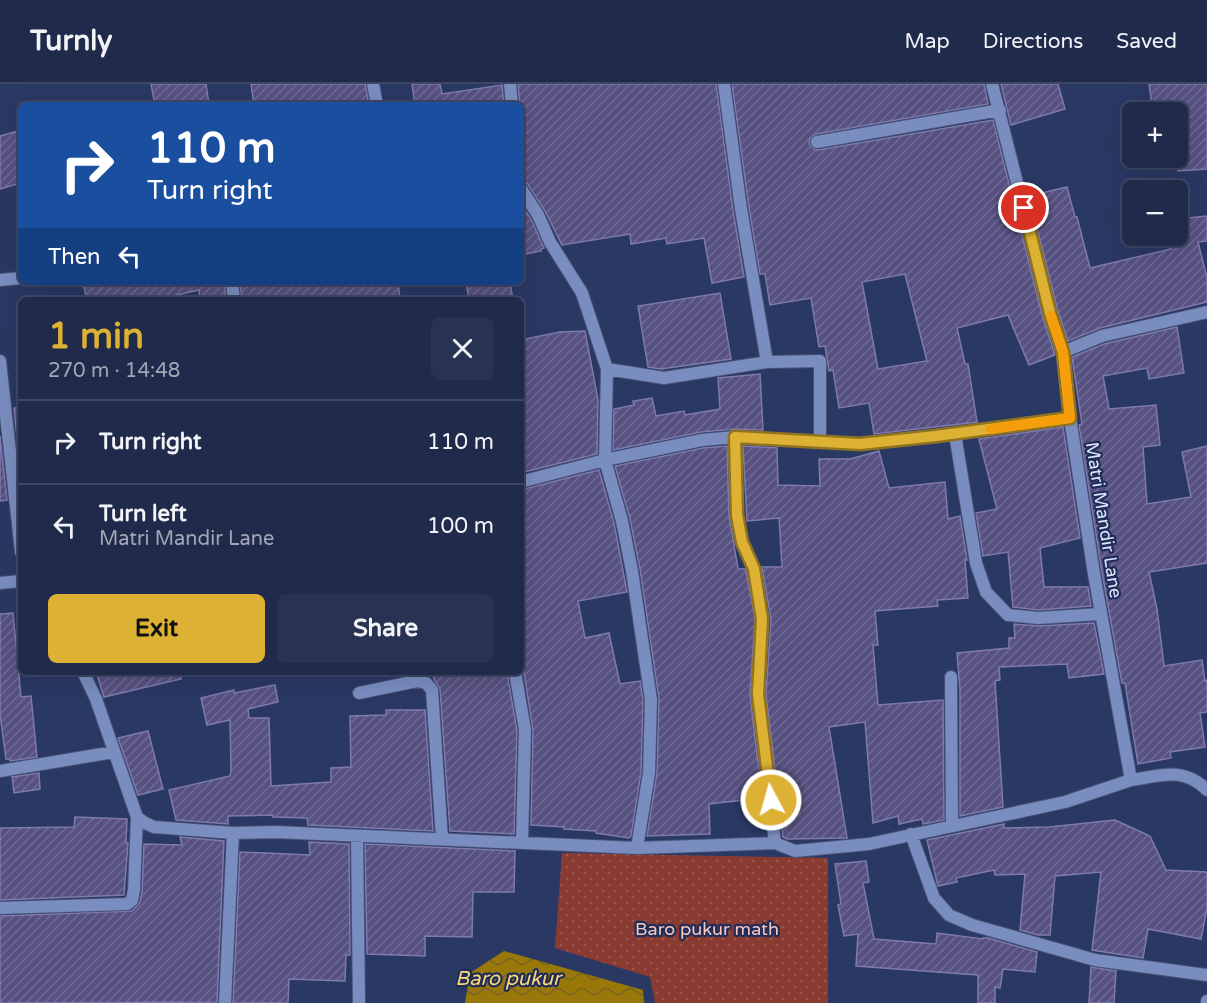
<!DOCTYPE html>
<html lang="en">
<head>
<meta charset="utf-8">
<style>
	body { margin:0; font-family:"Varela Round",sans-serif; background:#283252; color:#f1f3f6; height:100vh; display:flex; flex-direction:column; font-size:22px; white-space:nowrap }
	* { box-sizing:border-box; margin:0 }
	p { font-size:20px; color:#a2a7b5 }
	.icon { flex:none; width:33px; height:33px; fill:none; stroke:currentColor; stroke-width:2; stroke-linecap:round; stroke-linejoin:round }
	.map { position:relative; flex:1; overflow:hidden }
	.side { position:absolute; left:18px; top:213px; width:506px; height:378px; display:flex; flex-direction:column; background:#202a4b; border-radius:9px; box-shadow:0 6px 24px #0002,0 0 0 2px #3d4663 }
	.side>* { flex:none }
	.banner { position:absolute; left:18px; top:18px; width:506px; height:183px; border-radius:9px; box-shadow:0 6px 24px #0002,0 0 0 2px #3d4663; background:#1a4fa0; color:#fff; overflow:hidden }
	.buttons { position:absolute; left:1122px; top:18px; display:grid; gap:12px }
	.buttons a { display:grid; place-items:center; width:66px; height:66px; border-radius:9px; background:#202a4b; box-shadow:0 6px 24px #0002,0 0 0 2px #3d4663; font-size:30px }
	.pin { position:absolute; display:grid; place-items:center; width:51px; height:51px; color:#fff; margin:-26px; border:3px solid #fff; border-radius:50%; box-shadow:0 2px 6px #0007 }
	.me { position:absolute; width:66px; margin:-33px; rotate:354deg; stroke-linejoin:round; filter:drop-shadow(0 0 4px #0008) }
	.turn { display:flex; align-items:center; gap:21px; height:126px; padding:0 30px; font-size:27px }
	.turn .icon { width:78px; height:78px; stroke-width:2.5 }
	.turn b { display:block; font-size:42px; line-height:51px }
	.then { display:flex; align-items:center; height:57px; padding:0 30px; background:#0003; gap:12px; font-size:22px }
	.round { display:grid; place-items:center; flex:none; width:63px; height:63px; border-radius:9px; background:#283252 }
	.head { display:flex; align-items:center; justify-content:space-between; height:102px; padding:0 30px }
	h1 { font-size:36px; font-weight:700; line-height:45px; color:#ddb133 }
	.action { display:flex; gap:12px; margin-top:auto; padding:12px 30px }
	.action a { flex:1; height:69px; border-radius:9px; background:#ddb133; color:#111; font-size:24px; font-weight:700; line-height:69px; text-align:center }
	.action a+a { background:#283252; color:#f1f3f6 }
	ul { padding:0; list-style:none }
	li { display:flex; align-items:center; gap:18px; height:84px; padding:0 30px; border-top:2px solid #3d4663 }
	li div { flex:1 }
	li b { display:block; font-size:22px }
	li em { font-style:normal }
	header { display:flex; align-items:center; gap:36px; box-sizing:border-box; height:84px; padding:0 30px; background:#202a4b; border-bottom:2px solid #3d4663 }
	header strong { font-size:28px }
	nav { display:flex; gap:33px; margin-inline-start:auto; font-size:21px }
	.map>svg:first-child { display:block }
	.park { fill:url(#park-dots) }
	.water { fill:url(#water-waves) }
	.building { fill:url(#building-hatch); stroke:#7f7aae; stroke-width:1.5; fill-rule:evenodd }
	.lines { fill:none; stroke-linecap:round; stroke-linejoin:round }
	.minor-casing { stroke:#485276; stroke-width:14 }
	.minor { stroke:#7a8dbf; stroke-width:12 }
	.route-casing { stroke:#907321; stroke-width:15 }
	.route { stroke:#ddb133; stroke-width:10 }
	.slow { stroke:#f59e0b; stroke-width:10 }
	.labels { text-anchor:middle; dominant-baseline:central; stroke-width:4.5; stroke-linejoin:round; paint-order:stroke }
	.street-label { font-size:18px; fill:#dde6fc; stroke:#202d58 }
	.park-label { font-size:18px; fill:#f9c7bf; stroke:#202d58 }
	.water-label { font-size:20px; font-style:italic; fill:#fbd77b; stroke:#202d58 }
</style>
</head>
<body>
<header>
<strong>Turnly</strong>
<nav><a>Map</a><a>Directions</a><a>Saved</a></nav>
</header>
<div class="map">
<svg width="1207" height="919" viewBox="0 0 1207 919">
	<defs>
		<pattern id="park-dots" width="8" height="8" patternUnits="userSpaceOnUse" patternTransform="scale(1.5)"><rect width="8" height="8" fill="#893b32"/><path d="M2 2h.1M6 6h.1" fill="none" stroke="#995751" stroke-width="1.8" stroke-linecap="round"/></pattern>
		<pattern id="water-waves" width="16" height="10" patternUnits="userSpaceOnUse" patternTransform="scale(1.5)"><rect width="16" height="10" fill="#997809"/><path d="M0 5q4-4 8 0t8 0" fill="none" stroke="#766424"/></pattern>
		<pattern id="building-hatch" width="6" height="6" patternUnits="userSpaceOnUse" patternTransform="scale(1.5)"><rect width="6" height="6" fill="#575181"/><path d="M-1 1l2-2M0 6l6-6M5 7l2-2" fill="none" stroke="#6f6a94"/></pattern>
	</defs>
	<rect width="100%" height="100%" fill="#2a3864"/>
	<path class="park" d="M562,769L828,774V919H655L650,893L555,864Z"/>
	<path class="water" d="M504,867L643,906L644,919H465L470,889Z"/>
	<path class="building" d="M151,0H206L209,21H155Z
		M251,0H365L369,21H254Z
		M412,0H440L442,10L502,1L504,21H415Z
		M518,0H716L733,126L744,193L712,199L704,154L667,160L666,154L631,160L630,150L562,161L545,127L527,99L520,95V21Z
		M732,0H984L988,20L816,50L810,55L809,60L814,65L818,66L993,36L1042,231L1055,271L1029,281L1008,231L957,244L965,280H968L977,338L874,350L869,319L839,324L833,286L829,287L825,262L819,263L811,214L770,221L765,190H760L749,124ZM905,190L927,277L878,285L862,198Z
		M1001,0H1058L1065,25L1011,41Z
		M1149,0H1207V85L1178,87V28H1153Z
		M21,46V99L0,105V52Z
		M1067,103L1075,133H1077L1090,184L1171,165L1170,152H1178V135L1207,132V157L1198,158L1207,194V218L1100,244L1068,257L1058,227L1029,112Z
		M520,119L531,135L544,164L541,165V167L520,171Z
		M83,198H224L226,216H200L199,206L156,216H87Z
		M240,198H398L400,216H242Z
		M466,198H510L513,216H469Z
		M720,209L731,275L661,285L648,283L638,222Z
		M1177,243L1184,289L1149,295L1147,284L1103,292L1109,325L1156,321L1160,361L1143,363L1147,420L1191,413L1182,368L1207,362V479L1149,488L1157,525L1164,582L1202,576L1205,597L1207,596V628L1200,629L1205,663L1170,668L1171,674L1138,680L1125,599H1122L1102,489L1079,341L1082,340L1072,273L1104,260Z
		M585,247L598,316L597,370L520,389V256L560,248Z
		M760,290L763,346L735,345L701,348L613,366L614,325L634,321L633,317L652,314L656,332L684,327L685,331L720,325L718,294Z
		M14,324H21V393Z
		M1063,343L1080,454L1040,464L1044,503H1088L1091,522L1038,526L1013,523L1008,468L983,472L976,429L997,425L979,355Z
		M0,352L7,416L0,417Z
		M727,362L729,432L738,485H745L746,487L755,535L750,611L762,714L709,720L710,750L647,752L657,689L659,615L640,485L630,435L615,382L703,364Z
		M743,362L777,364L778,401L820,402L819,375H850L879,367L889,404L945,398L948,435L960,432L967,476H965L968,514L937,516L938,522L875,527L878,561H873L878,621L943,616L944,736L923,740L922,735L899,740L898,732L873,739L865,638L829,643L847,754L787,755L783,753L766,610L771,535L762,483H782L779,434L747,437Z
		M599,386L614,439L627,508L578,517L585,554L609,549L620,600L640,597L643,616L641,688L631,752L629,754L596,749V747L564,745V743L531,741L533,646L520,563V406Z
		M13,529L21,613L31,612L37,673L10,677V675H6L0,630V530Z
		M1094,539L1104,590L1069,594L1067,580L999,583L1000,596L995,597L1003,723L960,732V606L957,569L1009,564V554H1015L1014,540L1039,542Z
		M96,588H181V595L104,613Z
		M432,588H507L517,647L514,750L450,747L440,605L434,595Z
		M275,601L278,618L248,625L249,634H269L271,702L331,698V684L351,683L350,632L386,631V626H425L433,747L308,741L307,734L273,733V731L228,732V740L176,736L169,706L230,692L231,687L230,636L207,641L201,614L234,606V609Z
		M148,647L163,705L138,711L118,654Z
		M39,689L40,705L14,709L12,693Z
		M75,733L127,735L126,759H128L124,811L0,816V744L74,743Z
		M1115,736L1150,752L1166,786L1207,788V824L1201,855L1148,845L1143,874L1092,866L1101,788L1055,792L1050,851H1038L1020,846L1025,790L995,791L994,786L956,794L957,798L938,802L927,756L1004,740V744L1049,743Z
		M180,753L224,757L217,918L0,919V832L132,827L140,818L142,808L144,760L182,761Z
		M309,758L349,760L350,871H346L345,897L289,895L288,919H233L240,768L310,771Z
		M365,760L515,767L514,808H473L472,853L425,852V872L367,870Z
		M866,777L869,798L863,799L874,855L936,860L937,849L983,855V854H988L1037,868L1035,888L1003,885L1000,904L995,903V919H978V891L856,882L858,850L844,852L838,821L841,820L835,780Z
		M1091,883L1116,887L1114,919H1089Z"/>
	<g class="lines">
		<g class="minor-casing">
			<path id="minor" d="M373,0L377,21
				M510,0L512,21
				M992,0L1050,229L1063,268L1070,334L1094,490L1131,696C1161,692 1183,682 1207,706
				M817,58L1000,26
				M520,103L538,131L550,158L582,209L607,285L605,376L520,398
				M0,196L21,194
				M232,198L234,216
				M1063,268L1102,252L1207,228
				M0,277L21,468
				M767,278L820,277V358
				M607,285L664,294L767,278L741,125L724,0
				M955,350L976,479L986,508L1008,531L1038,534L1101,530
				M735,353L737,431L742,457L754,485L763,535L758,610L775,759
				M0,499L21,497
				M83,588L96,615L137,733L145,739L154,743L233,749L275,748L637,764L775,759L795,767L869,760L1065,718L1131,696
				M515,588L525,646L522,758
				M951,593L952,741
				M359,609L417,597L426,599L432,606L442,755
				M0,687L114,668
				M911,750L934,814L949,831L972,841L1095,876L1207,891
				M357,753L359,919
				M637,764L649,689L651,616L632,487L622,437L605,376L702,356L735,353L860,360L936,352L1070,334
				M0,824L127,820L132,816L134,806L137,733
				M225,919L233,749
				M1207,919V917"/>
		</g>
		<use href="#minor" class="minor"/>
	</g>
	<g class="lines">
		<g class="route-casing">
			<path id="route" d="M771,716L758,610L762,535L754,485L742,458L737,431L735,353L860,360L936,352L1070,334L1063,268L1050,229L1024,124"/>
		</g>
		<use href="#route" class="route"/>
		<path class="slow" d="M991,345L1070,334L1063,268L1051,232"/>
	</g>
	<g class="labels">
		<g class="street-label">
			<text transform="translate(1104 436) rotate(81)">Matri Mandir Lane</text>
		</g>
		<g class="park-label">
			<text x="707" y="845">Baro pukur math</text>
		</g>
		<g class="water-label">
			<text x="508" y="895">Baro pukur</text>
		</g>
	</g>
</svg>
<div class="buttons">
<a>+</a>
<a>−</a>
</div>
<div class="pin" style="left:1024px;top:124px;background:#d93025"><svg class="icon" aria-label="arrive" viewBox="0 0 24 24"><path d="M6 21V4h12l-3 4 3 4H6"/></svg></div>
<svg class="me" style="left:771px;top:716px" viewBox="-20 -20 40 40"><circle r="17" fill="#ddb133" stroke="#fff" stroke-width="3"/><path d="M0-11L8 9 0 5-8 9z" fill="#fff"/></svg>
<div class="banner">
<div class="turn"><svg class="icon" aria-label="right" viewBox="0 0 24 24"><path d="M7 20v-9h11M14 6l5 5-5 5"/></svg><div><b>110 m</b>Turn right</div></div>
<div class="then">Then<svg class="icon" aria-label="left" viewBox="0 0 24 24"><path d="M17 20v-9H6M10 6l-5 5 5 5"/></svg></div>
</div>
<section class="side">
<div class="head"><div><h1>1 min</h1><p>270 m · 14:48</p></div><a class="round"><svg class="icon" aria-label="close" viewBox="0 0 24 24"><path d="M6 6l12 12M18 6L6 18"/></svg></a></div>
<ul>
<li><svg class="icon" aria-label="right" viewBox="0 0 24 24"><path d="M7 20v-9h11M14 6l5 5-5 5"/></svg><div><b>Turn right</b></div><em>110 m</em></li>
<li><svg class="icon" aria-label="left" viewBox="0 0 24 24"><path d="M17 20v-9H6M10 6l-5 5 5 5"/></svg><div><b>Turn left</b><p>Matri Mandir Lane</p></div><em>100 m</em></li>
</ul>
<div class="action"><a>Exit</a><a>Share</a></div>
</section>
</div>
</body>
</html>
